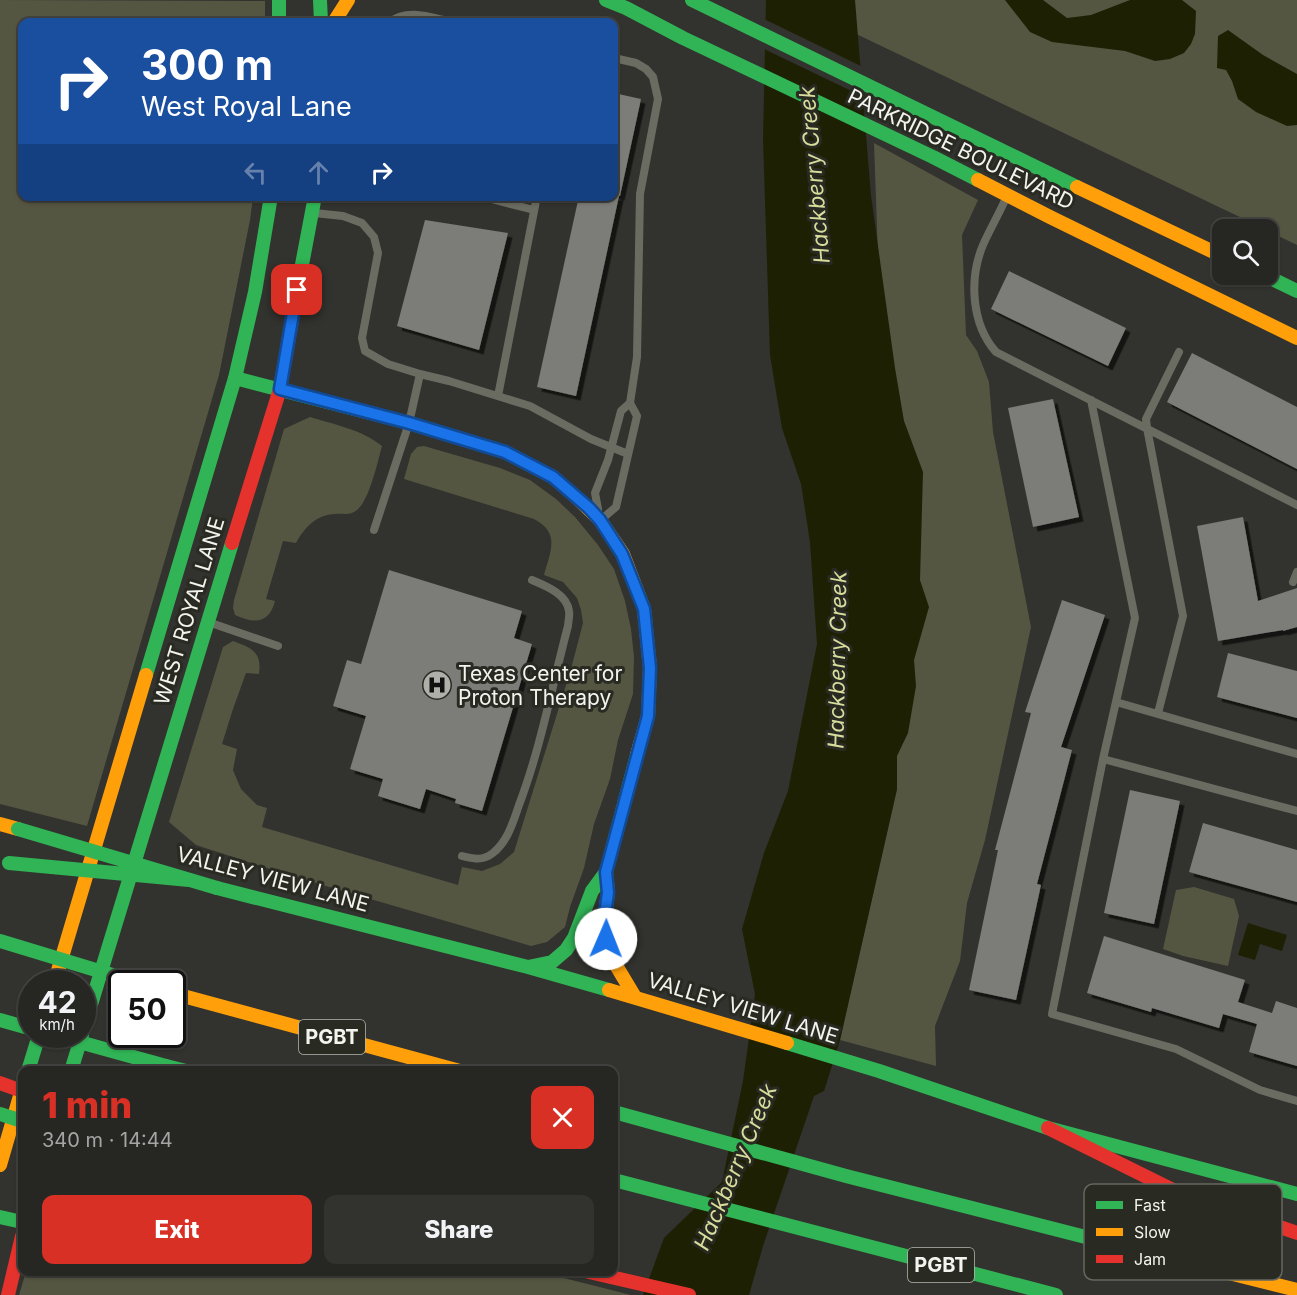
<!DOCTYPE html>
<html lang="en">
<head>
<meta charset="utf-8">
<style>
	body { margin:0; font-family:Inter,sans-serif; background:#32322f; color:#f1f3f6; height:100vh; display:flex; flex-direction:column; font-size:22px; white-space:nowrap }
	* { box-sizing:border-box; margin:0 }
	p { font-size:20px; color:#a4a5a5 }
	.icon { flex:none; width:33px; height:33px; fill:none; stroke:currentColor; stroke-width:2; stroke-linecap:round; stroke-linejoin:round }
	.map { position:relative; flex:1; overflow:hidden }
	.sheet { position:absolute; left:18px; top:1066px; width:600px; height:210px; display:flex; flex-direction:column; background:#262622; border-radius:12px; box-shadow:0 2px 4px #0004,0 0 0 2px #424340 }
	.sheet>* { flex:none }
	.hud { position:absolute; left:18px; top:18px; width:600px; height:183px; border-radius:12px; box-shadow:0 2px 4px #0004,0 0 0 2px #424340; background:#1a4fa0; color:#fff; overflow:hidden }
	.controls { position:absolute; left:1212px; top:219px; display:grid; gap:12px }
	.controls a { display:grid; place-items:center; width:66px; height:66px; border-radius:12px; background:#262622; box-shadow:0 2px 4px #0004,0 0 0 2px #424340; font-size:30px }
	.speed { position:absolute; left:18px; top:970px; display:flex; gap:12px; font-size:30px; font-weight:700; text-align:center }
	.speed>* { display:grid; place-content:center; width:78px; height:78px; border-radius:50%; background:#262622; box-shadow:0 2px 4px #0004,0 0 0 2px #424340; line-height:1 }
	.speed small { font-size:15px; font-weight:400 }
	.speed .limit { border:3px solid #111; border-radius:9px; background:#fff; color:#111 }
	.pin { position:absolute; display:grid; place-items:center; width:51px; height:51px; color:#fff; margin:-26px; border-radius:12px; box-shadow:0 3px 9px #0006 }
	.me { position:absolute; width:66px; margin:-33px; rotate:1deg; stroke-linejoin:round; filter:drop-shadow(0 0 4px #0008) }
	.turn { display:flex; align-items:center; gap:21px; height:126px; padding:0 24px; font-size:27px }
	.turn .icon { width:78px; height:78px; stroke-width:2.5 }
	.turn b { display:block; font-size:42px; line-height:51px }
	.lanes { display:flex; align-items:center; height:57px; padding:0 24px; background:#0003; justify-content:center; gap:30px; direction:ltr }
	.lanes .off { opacity:.35 }
	.round { display:grid; place-items:center; flex:none; width:63px; height:63px; border-radius:12px; background:#32322f }
	.headline { display:flex; align-items:center; justify-content:space-between; height:102px; padding:0 24px }
	h1 { font-size:36px; font-weight:800; line-height:45px; color:#d93025 }
	.primary-button { display:flex; gap:12px; margin-top:auto; padding:12px 24px }
	.primary-button a { flex:1; height:69px; border-radius:12px; background:#d93025; color:#fff; font-size:24px; font-weight:800; line-height:69px; text-align:center }
	.primary-button a+a { background:#32322f; color:#f1f3f6 }
	.map>svg:first-child { display:block }
	.green { fill:#555642 }
	.water { fill:#1e2004 }
	.pier { fill:#32322e }
	.building { fill:#7b7c78; filter:url(#shadow) }
	.lines { fill:none; stroke-linecap:round; stroke-linejoin:round }
	.lane { stroke:#6b6c61; stroke-width:8 }
	.fast { stroke:#30b455; stroke-width:14 }
	.slow { stroke:#ff9f0a; stroke-width:14 }
	.jam { stroke:#e5322d; stroke-width:14 }
	.fast-bridge { stroke:#30b455; stroke-width:14 }
	.jam-bridge { stroke:#e5322d; stroke-width:14 }
	.route-casing { stroke:#114b97; stroke-width:15 }
	.route { stroke:#1a73e8; stroke-width:10 }
	.labels { text-anchor:middle; dominant-baseline:central; stroke-width:6; stroke-linejoin:round; paint-order:stroke }
	.shield { fill:#292a22; stroke:#b7b7b2; stroke-width:1.5 }
	.shield-label { font-size:20px; font-weight:bold; fill:#f4f4ef }
	.street-label { font-size:21px; fill:#f4f4ef; stroke:#292a22 }
	.poi-label { font-size:21px; fill:#f4f4ef; stroke:#292a22; text-anchor:start }
	.water-label { font-size:22px; font-style:italic; fill:#d8dd9c; stroke:#292a22 }
	.key { fill:#292a22; stroke:#666760; stroke-width:1.5 }
	.key-label { font-size:16px; fill:#f4f4ef }
</style>
</head>
<body>
<div class="map">
<svg width="1297" height="1295" viewBox="0 0 1297 1295">
	<defs>
		<filter id="shadow"><feDropShadow dx="4.5" dy="4.5" stdDeviation="0" flood-color="#0009"/></filter>
	</defs>
	<rect width="100%" height="100%" fill="#32322e"/>
	<path class="green" d="M0,0L265,1V22H22V196L253,197L250,220L219,375L87,826L0,804Z
		M785,0H1297V245L1268,231V230L1265,229Z
		M874,143L978,200L962,235L966,335L977,351L989,382L993,432L1031,627L985,840L967,903L960,961L935,1026L936,1066L840,1040L897,789Z
		M310,417C335,425 361,429 382,446C378,461 369,501 357,510C350,516 343,513 335,514C317,514 304,528 296,543L283,541L266,599L275,601C269,624 254,624 235,615L233,608L234,600L284,429Z
		M424,446L500,468L530,480L556,499L575,517L598,545L614,569L625,601L631,629L634,657L633,694L618,740L610,779L594,824L584,868L570,907L565,927L547,942L531,946L295,877L196,845L169,822L223,647L233,641C252,648 262,652 259,674L246,673L233,709L222,744L237,749L233,770L241,789L257,805L267,808L262,827L458,885L462,867L482,871L500,864L514,852L571,669L583,623L581,610L577,598L563,582L544,575C550,552 561,533 534,519L404,479L411,454L417,447Z
		M1194,887L1234,899L1239,916L1228,966L1183,956L1163,949L1176,890Z
		M26,1272H540L631,1295H19Z"/>
	<path class="water" d="M766,0H855L871,196L895,368L904,421L923,472L920,580L929,607L914,660L916,686L908,733L897,756V789L840,1040L824,1091L814,1096L763,1246L749,1295H643L664,1238L722,1182L743,1081L755,994L742,929L764,853L788,791L817,644L810,542L801,484L782,428L770,355L763,139Z
		M1005,0H1043L1067,18L1091,15L1130,0H1182L1196,11L1195,34L1191,44L1184,53L1170,59L1155,61L1125,51L1052,42L1030,32Z
		M1228,30L1263,55L1297,74V125L1287,126L1256,112L1238,99L1232,81L1226,70L1217,68L1218,36Z
		M1248,923L1287,935L1282,951L1260,944L1255,960L1238,955Z"/>
	<path class="pier" d="M762,18L863,67L866,98L762,48Z"/>
	<path class="building" d="M614,93L641,99L620,196L614,195Z
		M579,196H619L576,396L537,387Z
		M425,220L508,233L479,350L397,326Z
		M1009,271L1126,328L1108,366L991,309Z
		M1192,353L1297,407V469L1167,402Z
		M1053,399L1079,517L1033,527L1008,408Z
		M1243,517L1258,601L1297,588V627L1283,631V630L1218,641L1197,526Z
		M389,570L522,611L514,638L532,644L482,811L455,803L456,799L426,789L420,809L378,796L383,779L350,769L366,716L333,706L347,660L361,664Z
		M1062,600L1105,615L1061,747L1072,750L1037,884L1041,885L1016,1000L969,990L998,850H995L1031,713L1025,712Z
		M1228,653L1297,671V718L1217,697Z
		M1130,790L1180,801L1154,924L1104,913Z
		M1203,823L1297,850V902L1189,872Z
		M1104,936L1245,980L1238,1002L1272,1013L1276,1001L1297,1008V1066L1249,1052L1257,1024L1223,1014L1219,1028L1152,1008L1151,1012L1087,993Z"/>
	<g class="lines">
		<path class="lane" d="M390,22C408,8 432,18 452,22
			M480,196L534,210
			M1006,198C999,214 990,229 983,245C969,278 971,324 996,352L1297,505
			M314,213L343,216L362,223L374,237L378,253L362,338L365,351L388,364L420,374
			M498,396L537,196
			M1091,400L1135,618L1103,759L1052,1014L1176,1049L1260,1090L1297,1101
			M598,509L595,493L608,460L621,411L630,403
			M603,518L616,507L637,416L630,403L637,357L640,194L658,99L653,77L646,69L636,63L614,58
			M374,530L409,423L420,374L449,381L530,406L591,439L628,454
			M1293,582L1297,572
			M208,622L278,646
			M1116,702L1297,754
			M1158,713L1183,616L1147,428L1146,419L1179,352
			M1103,759L1297,811
			M462,856C473,859 483,861 493,853C508,841 513,822 519,805C541,747 552,686 568,626C568,622 570,616 569,611C567,594 546,586 532,580"/>
		<path class="fast" d="M279,0V22
			M320,0L321,22
			M606,0L626,8L683,38L933,157L978,180
			M692,0L1077,187
			M1262,274L1297,291
			M297,291L315,196
			M235,378L409,423L505,452L553,477L575,496
			M146,675L235,378L255,292L271,196
			M217,888L528,967L609,990
			M528,967L552,962L566,950L574,938L592,891L606,872L637,755
			M0,1020L32,1029
			M82,1034L232,543
			M787,1043L879,1071L1048,1128L1297,1194
			M166,1066L186,1071
			M28,1071L39,1035
			M71,1071L82,1035
			M614,1112L846,1176L1113,1244
			M614,1180L1056,1295
			M0,1217L22,1222"/>
		<path class="slow" d="M334,22L348,0
			M978,180L1050,217L1297,338
			M1077,187L1222,256
			M575,496L600,520L623,554L644,609L650,668L648,716L637,755
			M0,824L18,829
			M606,872L608,893L603,927L608,952L635,997
			M54,984L146,675
			M609,990L787,1043
			M172,993L460,1071
			M0,1165L22,1089
			M1113,1244L1297,1290"/>
		<path class="jam" d="M232,543L280,389L297,291
			M1048,1128L1171,1189L1297,1233
			M589,1272L689,1295
			M8,1295L22,1236"/>
		<path class="fast-bridge" d="M18,829L217,888
			M9,863L189,880
			M0,941L142,984
			M54,1035L166,1066
			M0,1114L22,1121"/>
		<path class="jam-bridge" d="M0,1083L22,1091"/>
	</g>
	<g class="lines">
		<g class="route-casing">
			<path id="route" d="M297,290L280,389L409,423L505,452L553,477L589,508L600,520L622,554L644,609L650,668L648,716L606,872L608,893L603,927L606,939"/>
		</g>
		<use href="#route" class="route"/>
	</g>
	<defs>
		<g id="hospital-disc" transform="scale(1.5)"><circle r="9.5" fill="#b0b0ab" stroke="#292a22"/><path d="M-5-5h3v3.5h4V-5h3V5h-3V1.5h-4V5h-3Z" fill="#111"/></g>
	</defs>
	<g fill-rule="evenodd">
		<use href="#hospital-disc" x="437" y="685"/>
	</g>
	<g class="labels">
		<g class="shield">
			<rect x="299" y="1020" width="66" height="34" rx="4.5"/>
			<rect x="908" y="1248" width="66" height="34" rx="4.5"/>
		</g>
		<g class="shield-label">
			<text x="332" y="1037">PGBT</text>
			<text x="941" y="1265">PGBT</text>
		</g>
		<g class="street-label">
			<text transform="translate(961 149) rotate(26)">PARKRIDGE BOULEVARD</text>
			<text transform="translate(189 611) rotate(-73)">WEST ROYAL LANE</text>
			<text transform="translate(273 879) rotate(15)">VALLEY VIEW LANE</text>
			<text transform="translate(743 1008) rotate(17)">VALLEY VIEW LANE</text>
		</g>
		<g class="poi-label">
			<text x="458" y="673">Texas Center for<tspan x="458" dy="24">Proton Therapy</tspan></text>
		</g>
		<g class="water-label">
			<text transform="translate(814 175) rotate(-95)">Hackberry Creek</text>
			<text transform="translate(837 660) rotate(-89)">Hackberry Creek</text>
			<text transform="translate(735 1167) rotate(-67)">Hackberry Creek</text>
		</g>
	</g>
	<rect x="1084" y="1184" width="198" height="96" rx="9" class="key"/>
	<rect x="1096" y="1201" width="27" height="8" fill="#30b455"/>
	<rect x="1096" y="1228" width="27" height="8" fill="#ff9f0a"/>
	<rect x="1096" y="1255" width="27" height="8" fill="#e5322d"/>
	<g class="key-label">
		<text x="1134" y="1211">Fast</text>
		<text x="1134" y="1238">Slow</text>
		<text x="1134" y="1265">Jam</text>
	</g>
</svg>
<div class="controls">
<a><svg class="icon" aria-label="search" viewBox="0 0 24 24"><circle cx="10" cy="10" r="6"/><path d="M15 15l6 6"/></svg></a>
</div>
<div class="speed"><div>42<small>km/h</small></div><div class="limit">50</div></div>
<div class="pin" style="left:297px;top:290px;background:#d93025"><svg class="icon" aria-label="arrive" viewBox="0 0 24 24"><path d="M6 21V4h12l-3 4 3 4H6"/></svg></div>
<svg class="me" style="left:606px;top:939px" viewBox="-20 -20 40 40"><circle r="19" fill="#fff"/><path d="M0-13L10 11 0 6-10 11z" fill="#1a73e8"/></svg>
<div class="hud">
<div class="turn"><svg class="icon" aria-label="right" viewBox="0 0 24 24"><path d="M7 20v-9h11M14 6l5 5-5 5"/></svg><div><b>300 m</b>West Royal Lane</div></div>
<div class="lanes"><svg class="icon off" aria-label="left" viewBox="0 0 24 24"><path d="M17 20v-9H6M10 6l-5 5 5 5"/></svg><svg class="icon off" aria-label="ahead" viewBox="0 0 24 24"><path d="M12 20V5M6 11l6-6 6 6"/></svg><svg class="icon" aria-label="right" viewBox="0 0 24 24"><path d="M7 20v-9h11M14 6l5 5-5 5"/></svg></div>
</div>
<section class="sheet">
<div class="headline"><div><h1>1 min</h1><p>340 m · 14:44</p></div><a class="round" style="background:#d93025;color:#fff"><svg class="icon" aria-label="close" viewBox="0 0 24 24"><path d="M6 6l12 12M18 6L6 18"/></svg></a></div>
<div class="primary-button"><a>Exit</a><a>Share</a></div>
</section>
</div>
</body>
</html>
